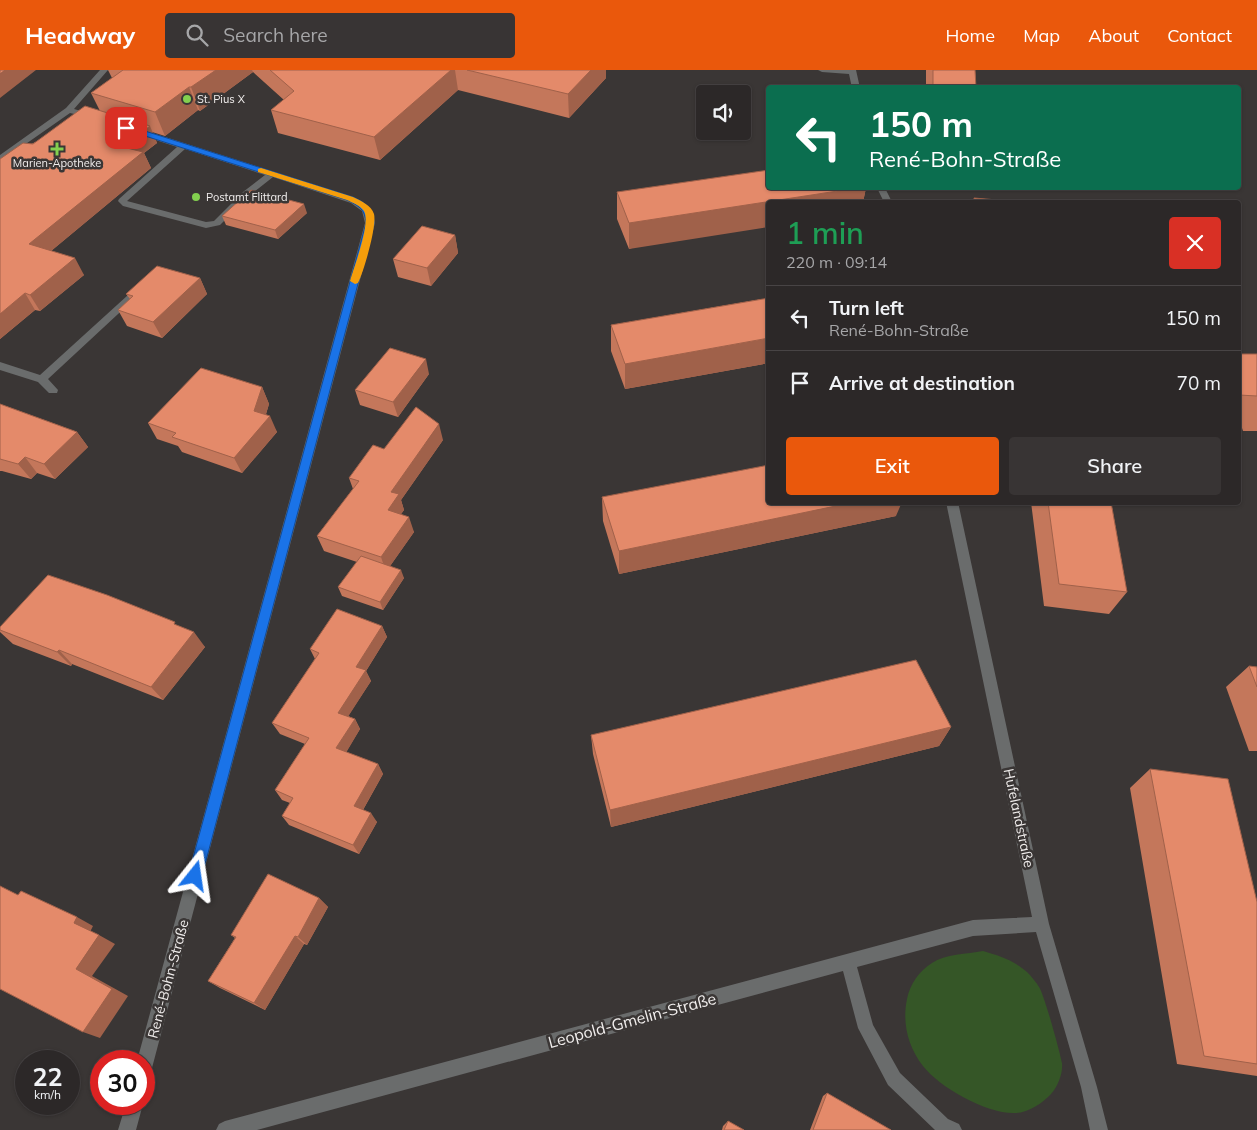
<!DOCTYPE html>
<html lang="en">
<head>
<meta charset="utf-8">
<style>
	body { margin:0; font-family:Mulish,sans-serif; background:#383434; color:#f1f3f6; height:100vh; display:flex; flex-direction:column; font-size:19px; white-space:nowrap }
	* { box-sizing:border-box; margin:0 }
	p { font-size:16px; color:#a6a6a8 }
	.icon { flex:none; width:28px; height:28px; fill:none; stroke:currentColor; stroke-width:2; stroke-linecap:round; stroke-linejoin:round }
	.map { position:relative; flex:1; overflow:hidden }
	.details { position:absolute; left:766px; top:130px; width:475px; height:305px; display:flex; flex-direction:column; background:#2c2828; border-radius:5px; box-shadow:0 1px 4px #0004,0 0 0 1px #484445 }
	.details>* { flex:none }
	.banner { position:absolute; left:766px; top:15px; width:475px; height:105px; border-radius:5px; box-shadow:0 1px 4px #0004,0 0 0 1px #484445; background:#0b6e4f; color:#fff; overflow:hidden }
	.fabs { position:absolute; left:696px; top:15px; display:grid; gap:10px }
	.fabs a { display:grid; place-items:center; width:55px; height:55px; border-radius:5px; background:#2c2828; box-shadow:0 1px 4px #0004,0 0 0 1px #484445; font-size:25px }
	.speed { position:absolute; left:15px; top:980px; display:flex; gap:10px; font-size:25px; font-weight:700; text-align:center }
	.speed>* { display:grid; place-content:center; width:65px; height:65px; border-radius:50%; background:#2c2828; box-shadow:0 1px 4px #0004,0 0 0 1px #484445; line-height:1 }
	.speed small { font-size:12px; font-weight:400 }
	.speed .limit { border:8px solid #d22; background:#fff; color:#111 }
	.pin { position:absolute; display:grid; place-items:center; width:42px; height:42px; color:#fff; margin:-21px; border-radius:10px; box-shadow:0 2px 8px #0006 }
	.me { position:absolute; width:55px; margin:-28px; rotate:15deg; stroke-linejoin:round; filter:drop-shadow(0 0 4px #0008) }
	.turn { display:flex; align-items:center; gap:18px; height:105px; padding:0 20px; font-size:22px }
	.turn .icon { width:65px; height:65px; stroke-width:2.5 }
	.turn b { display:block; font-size:35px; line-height:42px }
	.round { display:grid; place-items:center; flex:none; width:52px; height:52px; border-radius:5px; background:#383434 }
	.summary { display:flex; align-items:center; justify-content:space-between; height:85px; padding:0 20px }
	h1 { font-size:30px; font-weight:600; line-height:38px; color:#1e9e55 }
	.action { display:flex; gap:10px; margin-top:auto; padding:10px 20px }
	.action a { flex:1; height:58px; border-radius:5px; background:#ea580c; color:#fff; font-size:20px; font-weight:600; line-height:58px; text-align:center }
	.action a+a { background:#383434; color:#f1f3f6 }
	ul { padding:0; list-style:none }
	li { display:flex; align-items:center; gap:15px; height:65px; padding:0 20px; border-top:1px solid #484445 }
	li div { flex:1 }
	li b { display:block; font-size:19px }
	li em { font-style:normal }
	header { display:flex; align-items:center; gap:30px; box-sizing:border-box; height:70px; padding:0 25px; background:#ea580c; color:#fff }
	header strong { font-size:24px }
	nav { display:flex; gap:28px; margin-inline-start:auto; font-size:18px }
	.search { width:350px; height:45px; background:#383434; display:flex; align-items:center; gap:12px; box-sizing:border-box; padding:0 18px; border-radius:5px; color:#a6a6a8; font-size:19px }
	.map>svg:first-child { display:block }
	.green { fill:#355627 }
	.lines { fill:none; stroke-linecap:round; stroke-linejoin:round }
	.minor { fill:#6a6c6c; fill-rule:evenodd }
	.wall { fill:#c4775b }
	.shaded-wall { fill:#a0614a }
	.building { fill:#e48a6a; stroke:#a0614a }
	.route { fill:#1a73e8; stroke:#114b97 }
	.slow { fill:#f59e0b }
	.poi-dot { fill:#83d04f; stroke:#3a3635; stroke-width:2 }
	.labels { text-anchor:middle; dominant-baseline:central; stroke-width:5; stroke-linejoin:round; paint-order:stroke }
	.far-poi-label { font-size:11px; fill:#f1eeed; stroke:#3a3635; text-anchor:start }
	.street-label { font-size:14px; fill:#f1eeed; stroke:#3a3635 }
	.near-street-label { font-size:16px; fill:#f1eeed; stroke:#3a3635 }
</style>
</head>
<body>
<header>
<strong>Headway</strong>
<div class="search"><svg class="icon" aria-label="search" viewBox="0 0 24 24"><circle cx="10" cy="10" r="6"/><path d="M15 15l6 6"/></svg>Search here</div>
<nav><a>Home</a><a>Map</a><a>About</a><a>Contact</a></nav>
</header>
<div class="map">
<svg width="1257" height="1060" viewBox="0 0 1257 1060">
	<rect width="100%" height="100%" fill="#3a3635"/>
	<path class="green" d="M983,881C1000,886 1013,890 1027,902C1031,906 1036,912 1039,917C1044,924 1060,982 1062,993C1063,1003 1058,1016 1051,1024C1043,1033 1028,1043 1015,1043C987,1044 940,1018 923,996C908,977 902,953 907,929C910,914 919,901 932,893C945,884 967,884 983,881Z"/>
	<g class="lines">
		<path class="minor" d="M100,0H108L74,39L95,45V49L70,43L0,92V85L66,38Z
			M818,0H856L860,18H852L849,4L822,2Z
			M134,59H140L353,127C366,133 373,139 375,153L152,998L150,1004L144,1006V991H137L365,153L362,141L351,133L273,107L249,126L220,155L206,158L123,136L118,131L119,129L177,77L134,63ZM185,79L265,105L243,122L214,151L206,152L127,131Z
			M877,118H885L892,132H884Z
			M142,214L147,217L145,219L48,309L58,320L57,323H49L38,312L0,300V292L40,305L139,215Z
			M946,432H958L1049,854L1097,1017L1108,1060H1090L1081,1017L1036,862L973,866L857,897L873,955L900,1003L948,1049L959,1054L962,1060H935L888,1015L858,958L843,901L257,1060H216L219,1054L225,1051L973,850L1032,847Z
			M126,1034H143L136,1060H118Z"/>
	</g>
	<path class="wall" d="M108,0H606V8L569,48L458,20L380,90L278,63L271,40L284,30L253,2L200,41L198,40L165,66L152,62L157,73L144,83L151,98L51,181L84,205L40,241L35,240L0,269V89L100,41L91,23L112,8Z
		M926,0H975L976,18H926Z
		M866,118L863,132H769L629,179L617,149V122Z
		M307,143L278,169L226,155L222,146Z
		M455,165L458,183L431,216L398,207L393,189Z
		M200,208L207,224L162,268L127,256L118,240L130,229L126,224Z
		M769,228V293L625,319L611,281V255Z
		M1239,284H1257V361H1243L1242,358H1239Z
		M429,304L398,347L360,335L355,320Z
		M262,317L269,334L266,344L277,362L242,403L182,382L178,376L157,369L148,353Z
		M0,334L77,362L88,377L55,409L37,403L31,409L2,401H0Z
		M443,370L401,430L404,440L401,444L414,462L390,496L404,508L383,540L342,526L338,517L357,492L324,481L317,466L353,419L349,408L384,379Z
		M602,427L896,446L619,504L603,451Z
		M1031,432H1111L1127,522L1109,544L1044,536Z
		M179,556L205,577L163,630L72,594L71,596L13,574L0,562V557Z
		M382,556L387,567L366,601L371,611L348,646L355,649L360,659L346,682L378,694L383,704L363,740L377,752L359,784L289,755L282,746L290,733L282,730L275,720L305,674L280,664L272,653L315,589L310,579Z
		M1249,596L1257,597V681H1249L1226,617Z
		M951,657L939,676L611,757L593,684L591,665Z
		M1150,699L1257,832V1006L1177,994L1130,718Z
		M319,828L328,837L307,875L304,874L265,940L220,918L208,911L235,868L231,865Z
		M827,1023L891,1060H810L823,1026Z
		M728,1051L744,1060H722L723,1056Z"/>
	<path class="shaded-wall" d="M5,0H36L0,28V4Z
		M216,0H252L253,2L200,41L191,17Z
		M451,0H455L458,20L380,90L374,67Z
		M591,0H606V8L569,48L568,24Z
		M189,17L198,40L165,66L155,42Z
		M150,56L157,73L144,83L151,98L39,191L29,174L123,77Z
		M857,118H866L863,132H769V157L629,179V153Z
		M304,134L307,143L278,169L275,160Z
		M455,165L458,183L431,216L427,198Z
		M75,188L84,205L40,241L30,225Z
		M200,208L207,224L162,268L153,252Z
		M25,223L35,240L0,269V244Z
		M769,268V293L625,319V294Z
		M426,289L429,304L398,347L393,332Z
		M262,317L269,334L263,354L270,346L277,362L242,403L234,388L254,341Z
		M439,354L443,370L401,430L404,440L393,455L388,440L391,422Z
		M77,362L88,377L55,409L44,394Z
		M25,387L37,403L31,409L18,394Z
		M855,432H902L896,446L619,504V481Z
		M409,447L414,462L386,502L381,487Z
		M401,500L404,508L383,540L380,532Z
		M382,556L387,567L366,601L371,611L344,653L338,643L356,597Z
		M194,562L205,577L163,630L151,617Z
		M59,580L72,594L71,596L57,582Z
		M355,649L360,659L343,688L336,678Z
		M951,657L939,676L611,757L610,740Z
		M378,694L383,704L360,745L354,736Z
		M371,743L377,752L359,784L353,775Z
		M319,828L328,837L307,875L298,867Z
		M77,847L93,856L90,862L74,853Z
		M99,865L115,874L92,906L128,926L100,968L83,962L76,899Z
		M295,866L304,874L265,940L254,933Z"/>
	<path class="building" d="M0,0H5L0,4Z
		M123,0H216L191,17H189L155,42L91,23Z
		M270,0H451L374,67L271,40L294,21Z
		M467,0H591L568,24Z
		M933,0H975L976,18H933Z
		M85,36L150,56L123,77L143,82L29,174L75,188L30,225L25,223L0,244V89L23,73L33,74Z
		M769,100V118H857L629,153L617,122Z
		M251,120L304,134L275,160L222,146Z
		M974,128L1021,132H974Z
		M422,156L455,165L427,198L393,189Z
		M157,196L200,208L153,252L118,240L133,226L126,224Z
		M769,228V268L625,294L611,255Z
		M390,278L426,289L393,332L355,320Z
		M1239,284H1257V326L1239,325Z
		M201,298L262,317L254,341L270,346L234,388L172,367L176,363L148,353Z
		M0,334L77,362L44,394L25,387L18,394L0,389Z
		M416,337L439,354L391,422L399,424L388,440L409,447L381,487L317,466L359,411L349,408L373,375L384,379Z
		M769,395V432H855L619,481L602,427Z
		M1048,432H1111L1127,522L1059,514Z
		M361,486L401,500L380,532L338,517Z
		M48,505L107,525L175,552L174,554L194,562L151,617L59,580L57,582L0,560V557Z
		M337,539L382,556L356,597L366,600L338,643L355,649L336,678L378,694L354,736L371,743L353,775L282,746L293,728L275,720L309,668L272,653L319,583L310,579Z
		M916,590L951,657L610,740L591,665Z
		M1249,596L1257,597V617Z
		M1150,699L1228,709L1257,832V994L1204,986Z
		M268,804L319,828L298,867L295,866L254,933L208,911L236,867L231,865Z
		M0,816L18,825L21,821L77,847L74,853L99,865L76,899L112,919L83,962L0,919Z
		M827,1023L891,1060H813Z
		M728,1051L744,1060H724Z"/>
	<path class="route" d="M126,55L353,127C366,133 373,138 374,153L202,806L200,810L195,812L190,810L188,806L366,153C365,139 359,136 347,130L123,59V56Z"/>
	<path class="slow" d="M261,98L353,127C361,131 371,135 374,144C377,156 364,201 358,213L355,214L350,211C354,197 371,153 364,141C360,135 353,133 347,130L258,102V99Z"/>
	<g class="poi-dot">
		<circle cx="187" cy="29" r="5"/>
		<path d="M54.5 71.5h5v5h5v5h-5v5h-5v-5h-5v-5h5z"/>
		<circle cx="196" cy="127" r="5"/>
	</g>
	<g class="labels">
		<g class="far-poi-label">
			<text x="197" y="29">St. Pius X</text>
			<text x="57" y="93" text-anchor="middle">Marien-Apotheke</text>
			<text x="206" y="127">Postamt Flittard</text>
		</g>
		<g class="street-label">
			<text transform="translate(1019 748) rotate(78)">Hufelandstraße</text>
			<text transform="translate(168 909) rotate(-75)">René-Bohn-Straße</text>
		</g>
		<g class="near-street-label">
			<text transform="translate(632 950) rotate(-15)">Leopold-Gmelin-Straße</text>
		</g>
	</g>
</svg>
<div class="fabs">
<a><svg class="icon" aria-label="sound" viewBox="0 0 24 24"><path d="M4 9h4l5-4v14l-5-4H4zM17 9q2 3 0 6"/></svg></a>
</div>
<div class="speed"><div>22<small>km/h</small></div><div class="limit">30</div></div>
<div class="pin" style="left:126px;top:58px;background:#d93025"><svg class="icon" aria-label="arrive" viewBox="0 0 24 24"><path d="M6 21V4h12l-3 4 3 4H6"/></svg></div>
<svg class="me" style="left:195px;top:806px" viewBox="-20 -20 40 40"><path d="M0-17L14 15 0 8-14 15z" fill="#1a73e8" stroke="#fff" stroke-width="4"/></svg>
<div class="banner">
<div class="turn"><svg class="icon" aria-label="left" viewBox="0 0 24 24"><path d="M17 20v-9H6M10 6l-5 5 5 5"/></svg><div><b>150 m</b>René-Bohn-Straße</div></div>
</div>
<section class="details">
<div class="summary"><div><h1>1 min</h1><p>220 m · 09:14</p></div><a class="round" style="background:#d93025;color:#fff"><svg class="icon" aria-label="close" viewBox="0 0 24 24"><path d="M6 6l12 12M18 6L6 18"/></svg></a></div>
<ul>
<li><svg class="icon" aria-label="left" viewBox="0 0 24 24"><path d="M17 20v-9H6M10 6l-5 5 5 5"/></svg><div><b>Turn left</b><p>René-Bohn-Straße</p></div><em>150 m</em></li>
<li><svg class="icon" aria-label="arrive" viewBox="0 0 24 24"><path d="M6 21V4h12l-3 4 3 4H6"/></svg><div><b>Arrive at destination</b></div><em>70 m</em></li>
</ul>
<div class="action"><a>Exit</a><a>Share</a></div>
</section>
</div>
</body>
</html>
